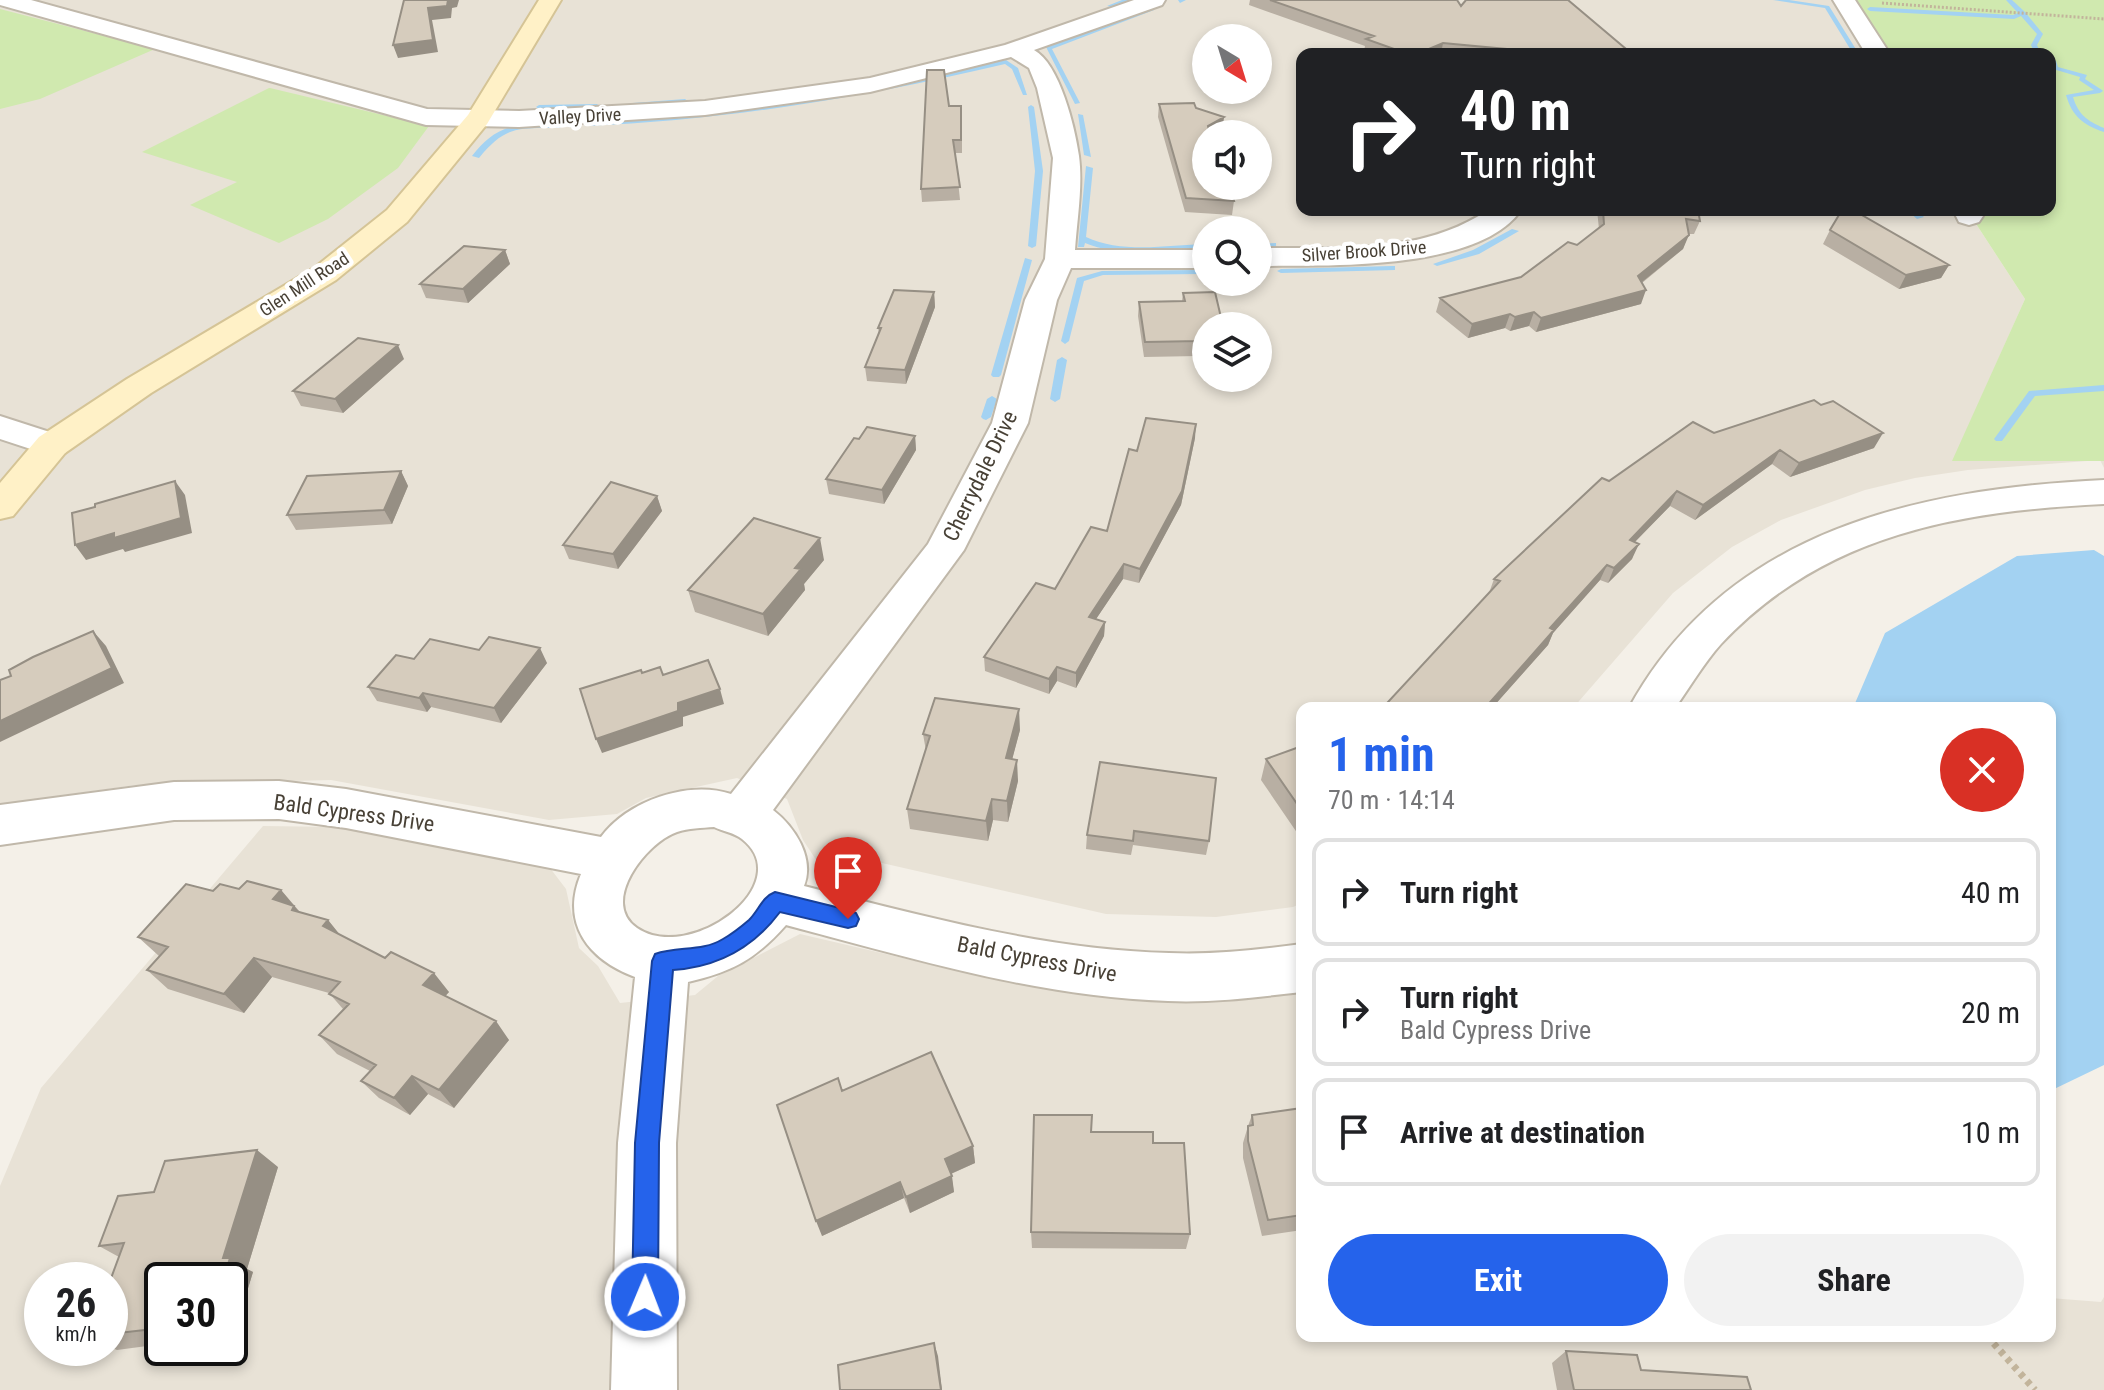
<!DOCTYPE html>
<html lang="en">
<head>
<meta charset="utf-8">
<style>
	body { margin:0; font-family:"Roboto Condensed",sans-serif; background:#f2f2f2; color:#202124; height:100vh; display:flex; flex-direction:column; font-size:30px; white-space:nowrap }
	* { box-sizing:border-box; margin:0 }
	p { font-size:26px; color:#757577 }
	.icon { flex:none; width:44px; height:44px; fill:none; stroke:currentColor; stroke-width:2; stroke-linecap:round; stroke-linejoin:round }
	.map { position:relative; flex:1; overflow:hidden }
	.panel { position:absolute; left:1296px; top:702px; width:760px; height:640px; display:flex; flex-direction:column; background:#fff; border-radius:16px; box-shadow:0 4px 12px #0003 }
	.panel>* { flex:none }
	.top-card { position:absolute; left:1296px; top:48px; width:760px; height:168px; border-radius:16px; box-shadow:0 4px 12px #0003; background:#202124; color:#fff; overflow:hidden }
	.needle { width:52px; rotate:142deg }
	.controls { position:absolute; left:1192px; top:24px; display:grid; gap:16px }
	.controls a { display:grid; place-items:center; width:80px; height:80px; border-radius:50%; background:#fff; box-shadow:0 4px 12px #0003; font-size:40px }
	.speed { position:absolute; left:24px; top:1262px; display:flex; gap:16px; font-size:40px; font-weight:700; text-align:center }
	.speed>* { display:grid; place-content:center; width:104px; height:104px; border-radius:50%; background:#fff; box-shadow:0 4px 12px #0003; line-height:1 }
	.speed small { font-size:20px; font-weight:400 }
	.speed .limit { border:4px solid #111; border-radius:12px; background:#fff; color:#111 }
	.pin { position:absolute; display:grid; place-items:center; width:68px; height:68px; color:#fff; margin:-82px -34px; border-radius:50% 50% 50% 0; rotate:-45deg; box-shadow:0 0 8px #0007 }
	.pin .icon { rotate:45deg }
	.me { position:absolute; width:88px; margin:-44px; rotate:1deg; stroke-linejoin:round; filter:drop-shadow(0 0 6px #0008) }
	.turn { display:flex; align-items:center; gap:28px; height:168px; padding:0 32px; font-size:36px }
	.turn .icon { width:104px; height:104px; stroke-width:2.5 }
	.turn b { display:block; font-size:56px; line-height:68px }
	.round { display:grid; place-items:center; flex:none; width:84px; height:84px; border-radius:42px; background:#f2f2f2 }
	.head { display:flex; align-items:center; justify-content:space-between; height:136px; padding:0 32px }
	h1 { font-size:48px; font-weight:700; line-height:60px; color:#2563eb }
	.button { display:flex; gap:16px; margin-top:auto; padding:16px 32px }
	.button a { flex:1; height:92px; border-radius:48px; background:#2563eb; color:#fff; font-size:32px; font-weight:700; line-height:92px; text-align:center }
	.button a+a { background:#f2f2f2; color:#202124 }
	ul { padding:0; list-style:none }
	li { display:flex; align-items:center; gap:24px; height:108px; margin:0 16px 12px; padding:0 16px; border:4px solid #e0e0e0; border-radius:16px }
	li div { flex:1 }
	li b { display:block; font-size:30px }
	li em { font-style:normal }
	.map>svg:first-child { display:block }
	.residential { fill:#e8e2d6; fill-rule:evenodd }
	.green { fill:#d0e9af }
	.water { fill:#a3d2f2 }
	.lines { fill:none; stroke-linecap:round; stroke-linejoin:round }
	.stream { fill:#a3d2f2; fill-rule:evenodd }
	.street-casing { stroke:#c0b8aa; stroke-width:4 }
	.secondary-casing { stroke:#d5c496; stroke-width:4 }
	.path-far1 { stroke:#c2b49b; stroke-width:3; stroke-dasharray:2 2; stroke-linecap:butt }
	.path { stroke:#c2b49b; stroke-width:7; stroke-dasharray:5 5; stroke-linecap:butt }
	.street { fill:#fff; fill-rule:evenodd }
	.secondary { fill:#fff1c7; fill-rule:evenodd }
	.wall { fill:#b8afa3 }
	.shaded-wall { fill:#968f84 }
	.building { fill:#d6ccbd; stroke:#968f84; stroke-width:2 }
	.route { fill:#2563eb; stroke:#184099; stroke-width:2 }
	.labels { text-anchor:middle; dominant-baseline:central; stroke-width:8; stroke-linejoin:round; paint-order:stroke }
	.far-street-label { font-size:18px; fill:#484136; stroke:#fff }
	.street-label { font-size:22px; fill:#484136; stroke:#fff }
</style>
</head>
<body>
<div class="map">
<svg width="2104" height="1390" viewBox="0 0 2104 1390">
	<rect width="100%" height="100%" fill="#f4f0e8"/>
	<path class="residential" d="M0,0H1844L1878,54H1302V210H1967L2025,299L1953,461L2100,460L2104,461V468L2100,460L1968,470L1915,478L1865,490L1781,520L1732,547L1673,593L1573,708H1302V903L1293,907L1216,917L1106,914L860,858L828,878L803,840L787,799L737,778L646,798L617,814L549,820L331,780L136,785L0,804ZM1206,38H1258V90H1206ZM1206,134H1258V186H1206ZM1206,230H1258V282H1206ZM1206,326H1258V378H1206Z
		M263,826L337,827L550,868L566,889L579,948L598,966L620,1003L695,995L718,976L800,934L967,973L1111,998L1216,1002L1302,990V1336H2050V1298L2101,1302L2104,1297V1390H0V1186L41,1088ZM42,1280H110V1348H42ZM162,1280H230V1348H162Z"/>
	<path class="green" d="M1844,0H2104V461H1952L2025,299L1967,210H2050V54H1878Z
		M0,9L155,49L40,99L0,109Z
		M269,88H270L429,126L398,168L328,219L279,243L190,205L237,182L142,152Z"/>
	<path class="water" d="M2094,550L2104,556V1065L2050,1091V708H1853L1885,633L2017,556Z"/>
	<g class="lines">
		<path class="stream" d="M1122,0H1131L1112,7L1107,6Z
			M1178,0H1186L1180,3Z
			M1773,0H1789L1829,6L1857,51L1852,52L1825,8Z
			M2006,0H2012L2025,12L2043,34L2037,45L2041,54H2035L2031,45L2037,34L2021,16L2014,19L1870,11L1867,9L1870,7L2013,15L2018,13Z
			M1149,9L1154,10L1052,49L1080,103L1075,104L1046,47Z
			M2050,58L2056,61L2058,67L2087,75L2085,79L2102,90L2103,91L2100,93L2073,97C2078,114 2087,121 2104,128V132C2083,125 2072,116 2066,95L2094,90L2079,80L2080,77L2053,69Z
			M1006,60L1018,68L1027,95H1023L1012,69L1005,64C865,97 729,120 586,126L583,124L586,122C730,115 866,93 1006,60Z
			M685,99L688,101L687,102L633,107L630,105L633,103Z
			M597,104L598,105L595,107L539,109L536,107L539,105Z
			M1031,105L1034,107L1043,171L1036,246L1032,248L1028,246L1035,171L1028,107Z
			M1078,114L1083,115L1091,157L1084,155Z
			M522,124H559L562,126L559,128C519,128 506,125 479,158L472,156C486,138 499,128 522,124Z
			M1086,166L1093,168L1086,237C1122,254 1168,245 1206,244V248C1168,249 1121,258 1085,243L1084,247H1078Z
			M1907,210H1916L1924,217L1917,219Z
			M1512,229L1519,231L1479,254L1437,266L1433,264L1473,250Z
			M1276,243V247L1258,248V244Z
			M1025,258L1032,260L1001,375L999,377H993L991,375Z
			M1392,266H1395V270L1281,273L1277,271L1281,269Z
			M1199,270H1202V274L1103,275L1084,281L1069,341L1065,344L1061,341L1077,278L1102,271Z
			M1062,357L1067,360L1060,399L1055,402L1050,399L1057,360Z
			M2104,385V391L2035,396L2002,441H1996L1994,439L2029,391Z
			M992,396L997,399L991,417L986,420L983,419L981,417L987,399Z"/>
		<g class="street-casing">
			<path id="street" d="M0,0H31L427,109L519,111L705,101L870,78L1005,45L1134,0H1165L1162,5L1034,50C1060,64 1075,128 1079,156C1083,186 1077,220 1075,250H1206V268H1071L1057,300L1028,423L964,550L773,810C795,827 815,858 804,886C924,916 1045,950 1169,953C1213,955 1258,950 1302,944V992C1257,997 1213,1003 1168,1001C1038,997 911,958 786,925C756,959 732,972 688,982L676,1143L677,1390H611L618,1143L635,977C589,960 560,924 581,874L346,828L279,819L174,820L0,845V805L174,782L279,781L346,789L601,837C628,801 688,780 731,794L928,544L992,423L1025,300L1045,259L1053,158L1037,88L1029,68L1011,57L870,92L705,115L519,127L426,125L0,5ZM714,827C722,831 735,833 742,839C799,884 690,964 637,928C599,902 647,842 677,832C688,828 702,828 714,827Z
				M1833,0H1855L1890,54H1866Z
				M1488,210H1521C1478,272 1326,265 1258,266V248C1336,247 1420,256 1488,210Z
				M1953,210H1981L1983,216L1979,222L1969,225L1959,222Z
				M0,416L65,437L70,445L65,453L52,456L0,439Z
				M2104,480V504C1960,511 1825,533 1721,644C1704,663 1690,687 1675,708H1629C1727,530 1917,489 2104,480Z"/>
		</g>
		<g class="secondary-casing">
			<path id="secondary" d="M539,0H561L487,124L407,222L336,280L151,393L65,453L13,516L0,519V483L39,437L127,379L314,268L387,210L468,115Z"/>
		</g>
		<path class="path-far1" d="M1882,3L2104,19"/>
		<path class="path" d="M1987,1336L2035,1390"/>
		<use href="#street" class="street"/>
		<use href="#secondary" class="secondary"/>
	</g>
	<path class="wall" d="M1250,0H1457L1461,6L1632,54H1372L1364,51L1365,46L1249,5Z
		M1159,104L1196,108L1224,117L1222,130L1215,134H1206L1234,201L1232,215L1185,212L1158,117Z
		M949,106L962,119V153H955L960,200L922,202L921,189Z
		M1597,210H1698L1700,221L1694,234H1688L1683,249L1642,283L1641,304L1536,332L1529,326L1510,331L1505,328L1468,338L1436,312L1440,298L1521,277L1577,245L1599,229Z
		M1830,230L1949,265L1941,278L1899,289L1823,244Z
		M505,250L510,264L468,303L426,298L420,284Z
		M934,292L935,307L906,384L867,381L865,367L879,333L878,328Z
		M1183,293L1206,326V351H1198V356L1144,357L1138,316L1139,302L1182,301Z
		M404,359L343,413L301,406L293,391Z
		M1714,433L1874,448L1790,477L1772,464L1695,520L1670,506L1635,542L1632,559L1608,583L1600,580L1553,633L1548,645L1492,708H1386L1388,702L1489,593L1494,579L1609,481Z
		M915,436L916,450L884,504L829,494L826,479L859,439Z
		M1195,438L1181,505L1139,583L1123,579L1096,619L1105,622L1104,636L1076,688L1057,681L1049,694L985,671L984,657L1055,589L1107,531L1137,451Z
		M401,471L408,486L392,524L296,530L287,515Z
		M657,496L662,511L618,569L569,559L563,545Z
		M824,560L804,584L805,590L768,636L695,612L688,590Z
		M479,650L547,663L501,723L431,707L427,712L377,701L368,687L414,659Z
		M1020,730L1012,759L1018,781L1008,822L993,820L988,841L910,829L907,809L926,751L923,734Z
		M1302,746V840L1261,780L1266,759Z
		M1100,762L1209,841L1206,855L1133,845L1131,855L1086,849L1087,835Z
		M239,889L281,890L300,912L328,920L340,935L449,992L445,996L509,1040L454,1108L428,1094L410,1115L379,1098L361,1081L370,1071L337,1054L319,1035L343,1009L329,993L272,977L244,1013L168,989L147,970L159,956L138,937L213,891Z
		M842,1091L973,1146L975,1163L951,1174L954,1192L910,1213L904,1198L822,1236Z
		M1302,1108V1230L1262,1236L1243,1158V1143L1248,1126L1252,1115Z
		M1091,1132L1153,1143L1190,1234L1186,1249L1032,1248L1031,1232Z
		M278,1167L247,1269L253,1272L234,1334L230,1335V1280H162V1344L117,1350L110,1347V1281L119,1257L99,1246L154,1192Z
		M1566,1351L1641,1370L1751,1390H1557L1552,1363Z"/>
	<path class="shaded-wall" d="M448,0H459L457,7L452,8L451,18L432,20L438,52L398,58L393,45L428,8Z
		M1443,43L1441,54H1417Z
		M1224,117L1222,130L1215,134H1207L1208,126Z
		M1689,235L1683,249L1632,290L1638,276Z
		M505,250L510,264L468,303L463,289Z
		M1949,265L1941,278L1899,289L1906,275Z
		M1646,290L1641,304L1536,332L1541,318Z
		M934,292L935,307L906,384L905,370Z
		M1534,312L1529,326L1510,331L1515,317Z
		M1510,314L1505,328L1468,338L1472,324Z
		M398,345L404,359L343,413L335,399Z
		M1196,424L1195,438L1181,505L1139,583L1140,569Z
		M1883,433L1874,448L1790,477L1799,463Z
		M915,436L916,450L884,504L882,490Z
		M1780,450L1772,464L1695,520L1703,505Z
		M401,471L408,486L392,524L384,510Z
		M175,481L185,495L192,533L125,552L123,549L86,560L75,545Z
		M1677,491L1670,506L1623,554L1630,540Z
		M657,496L662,511L618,569L613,554Z
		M820,538L824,560L804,584L805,590L768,636L763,614L795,568Z
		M1639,544L1632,559L1608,583L1614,568Z
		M1124,564L1123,579L1088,631L1089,617Z
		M1607,565L1600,580L1553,633L1548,645L1492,708H1485L1550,628Z
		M1105,622L1104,636L1076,688V673Z
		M93,631L106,646L124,683L0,742V721Z
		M540,648L547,663L501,723L494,708Z
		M1057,667V681L1049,694V679Z
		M720,689L724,704L683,717V726L602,753L596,739L678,703Z
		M423,693L431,707L427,712L419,698Z
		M1019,709L1020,730L1007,779L1006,758Z
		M1017,760L1018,781L1008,822L1007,801Z
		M992,799L993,820L988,841L986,821Z
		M281,890L311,926L273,899Z
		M328,920L344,940L323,926Z
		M254,958L272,977L244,1013L224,994Z
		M434,973L449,992L438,1004L423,985Z
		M496,1021L509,1040L454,1108L439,1090Z
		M412,1076L428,1094L410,1115L394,1098Z
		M973,1146L975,1163L948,1175L945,1159Z
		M257,1150L278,1167L247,1269L253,1272L234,1334L230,1332V1280H223V1258Z
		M952,1176L954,1192L910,1213L906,1197Z
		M900,1182L904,1198L822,1236L816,1221Z
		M934,1343L938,1356L942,1390H941Z"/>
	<path class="building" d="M404,0H448L447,6L428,8L433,40L393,45Z
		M1270,0H1457L1461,6L1466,0H1568L1632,54H1559L1443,43L1417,54H1408L1366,39L1374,36Z
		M927,70H944L949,106H961V140H953L960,187L921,189Z
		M1194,103L1196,108L1224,117L1208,126L1210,134H1206V186H1229L1234,201L1186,198L1159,104Z
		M1603,210H1698L1700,221L1686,219L1689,235L1638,276L1646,290L1541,318L1534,312L1515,317L1510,314L1472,324L1440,298L1521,277L1568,242L1577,245L1604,224Z
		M1842,210H1853L1949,265L1906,275L1830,230Z
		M464,246L505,250L463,289L420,284Z
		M894,290L934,292L905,370L865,367L881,328H878Z
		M1215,292L1223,326H1206V336H1198L1199,341L1145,342L1139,302L1185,301L1183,293Z
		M358,338L398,345L335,399L293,391Z
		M1814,400L1821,405L1833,401L1883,433L1799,463L1780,450L1703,505L1677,491L1630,540L1639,544L1614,568L1607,565L1550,628L1554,630L1485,708H1398L1388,702L1500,581L1494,579L1602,478L1609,481L1693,422L1714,433Z
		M1146,418L1196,424L1182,491L1140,569L1124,564L1089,617L1105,622L1076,673L1057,667L1049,679L984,657L1036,583L1055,589L1091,527L1107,531L1129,449L1137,451Z
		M867,427L915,436L882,490L826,479L854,438L859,439Z
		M401,471L384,510L287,515L307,476Z
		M175,481L181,518L114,538V533L75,545L72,513L95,507V504Z
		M611,482L657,496L613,554L563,545Z
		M754,518L820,538L795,568L801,569L763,614L688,590Z
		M93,631L112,668L0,721V680L11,676L9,670L33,657Z
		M489,637L540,648L494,708L423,693L419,698L368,687L396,655L414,659L430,639L479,650Z
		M708,660L720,689L678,703V711L596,739L580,689L641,670L642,673L660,667L663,675Z
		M935,698L1019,709L1006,758L1017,760L1007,801L992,799L986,821L907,809L930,736L923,734Z
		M1302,746V811L1266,759Z
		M1100,762L1216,778L1209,841L1134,831L1133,841L1087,835Z
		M247,881L281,890L273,899L294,906L292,910L328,920L323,926L385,958L391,952L434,973L423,985L496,1021L439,1090L412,1076L394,1098L361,1081L376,1065L319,1035L349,1004L329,994L340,982L254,958L224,994L147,970L168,947L138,937L186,884L213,891L220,884L239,889Z
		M931,1052L973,1146L945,1159L952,1176L906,1197L900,1182L816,1221L777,1105L838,1078L842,1091Z
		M1302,1108V1215L1268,1220L1248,1141V1126L1253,1125L1252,1115Z
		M1034,1115H1092L1091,1132H1153V1143H1184L1190,1234L1031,1232Z
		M257,1150L223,1258H230L223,1280H162V1328L110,1334V1281L124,1243L99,1246L118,1196L154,1192L165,1161Z
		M934,1343L941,1390H840L838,1365Z
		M1566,1351L1637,1355L1641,1370L1747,1377L1751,1390H1574Z"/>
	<path class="route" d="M775,892L848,910L856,913L859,919L856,926L848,928L780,912C753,948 718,967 673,970L659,1143L658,1297L654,1307L645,1310L636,1307L632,1297L635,1143L652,961L655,954C678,946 702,952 723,939C732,934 742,926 749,920C759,910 762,897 775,892Z"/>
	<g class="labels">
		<g class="far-street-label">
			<text transform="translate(580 116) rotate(-3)">Valley Drive</text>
			<text transform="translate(1364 251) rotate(-4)">Silver Brook Drive</text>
			<text transform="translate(304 284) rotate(-33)">Glen Mill Road</text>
		</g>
		<g class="street-label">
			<text transform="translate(980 476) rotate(-64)">Cherrydale Drive</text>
			<text transform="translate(354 813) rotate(8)">Bald Cypress Drive</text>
			<text transform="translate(1037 959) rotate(11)">Bald Cypress Drive</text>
		</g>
	</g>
</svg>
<div class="controls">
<a><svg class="needle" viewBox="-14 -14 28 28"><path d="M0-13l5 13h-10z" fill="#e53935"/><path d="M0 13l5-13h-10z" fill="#757577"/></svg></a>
<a><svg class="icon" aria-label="sound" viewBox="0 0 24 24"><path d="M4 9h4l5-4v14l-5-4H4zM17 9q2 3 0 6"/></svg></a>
<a><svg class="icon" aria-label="search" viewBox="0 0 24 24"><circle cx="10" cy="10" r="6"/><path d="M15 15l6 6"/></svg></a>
<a><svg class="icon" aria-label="layers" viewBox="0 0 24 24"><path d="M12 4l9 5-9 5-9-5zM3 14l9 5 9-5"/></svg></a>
</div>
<div class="speed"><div>26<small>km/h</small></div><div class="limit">30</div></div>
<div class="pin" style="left:848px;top:919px;background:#d93025"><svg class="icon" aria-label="arrive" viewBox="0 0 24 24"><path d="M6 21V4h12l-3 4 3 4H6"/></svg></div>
<svg class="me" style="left:645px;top:1297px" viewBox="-20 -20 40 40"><circle r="17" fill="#2563eb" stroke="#fff" stroke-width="3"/><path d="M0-11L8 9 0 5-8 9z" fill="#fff"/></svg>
<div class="top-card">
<div class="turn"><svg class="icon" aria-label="right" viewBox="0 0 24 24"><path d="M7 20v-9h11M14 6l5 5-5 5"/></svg><div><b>40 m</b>Turn right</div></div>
</div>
<section class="panel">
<div class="head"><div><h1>1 min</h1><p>70 m · 14:14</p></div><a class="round" style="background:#d93025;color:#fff"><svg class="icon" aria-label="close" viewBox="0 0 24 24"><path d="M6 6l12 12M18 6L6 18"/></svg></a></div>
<ul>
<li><svg class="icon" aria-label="right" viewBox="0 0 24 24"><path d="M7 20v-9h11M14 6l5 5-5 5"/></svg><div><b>Turn right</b></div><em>40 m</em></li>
<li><svg class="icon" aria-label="right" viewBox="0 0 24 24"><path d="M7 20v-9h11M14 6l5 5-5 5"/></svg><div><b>Turn right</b><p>Bald Cypress Drive</p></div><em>20 m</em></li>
<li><svg class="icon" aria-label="arrive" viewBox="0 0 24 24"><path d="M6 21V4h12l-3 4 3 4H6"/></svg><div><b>Arrive at destination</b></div><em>10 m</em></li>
</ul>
<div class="button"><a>Exit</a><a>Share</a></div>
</section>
</div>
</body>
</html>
